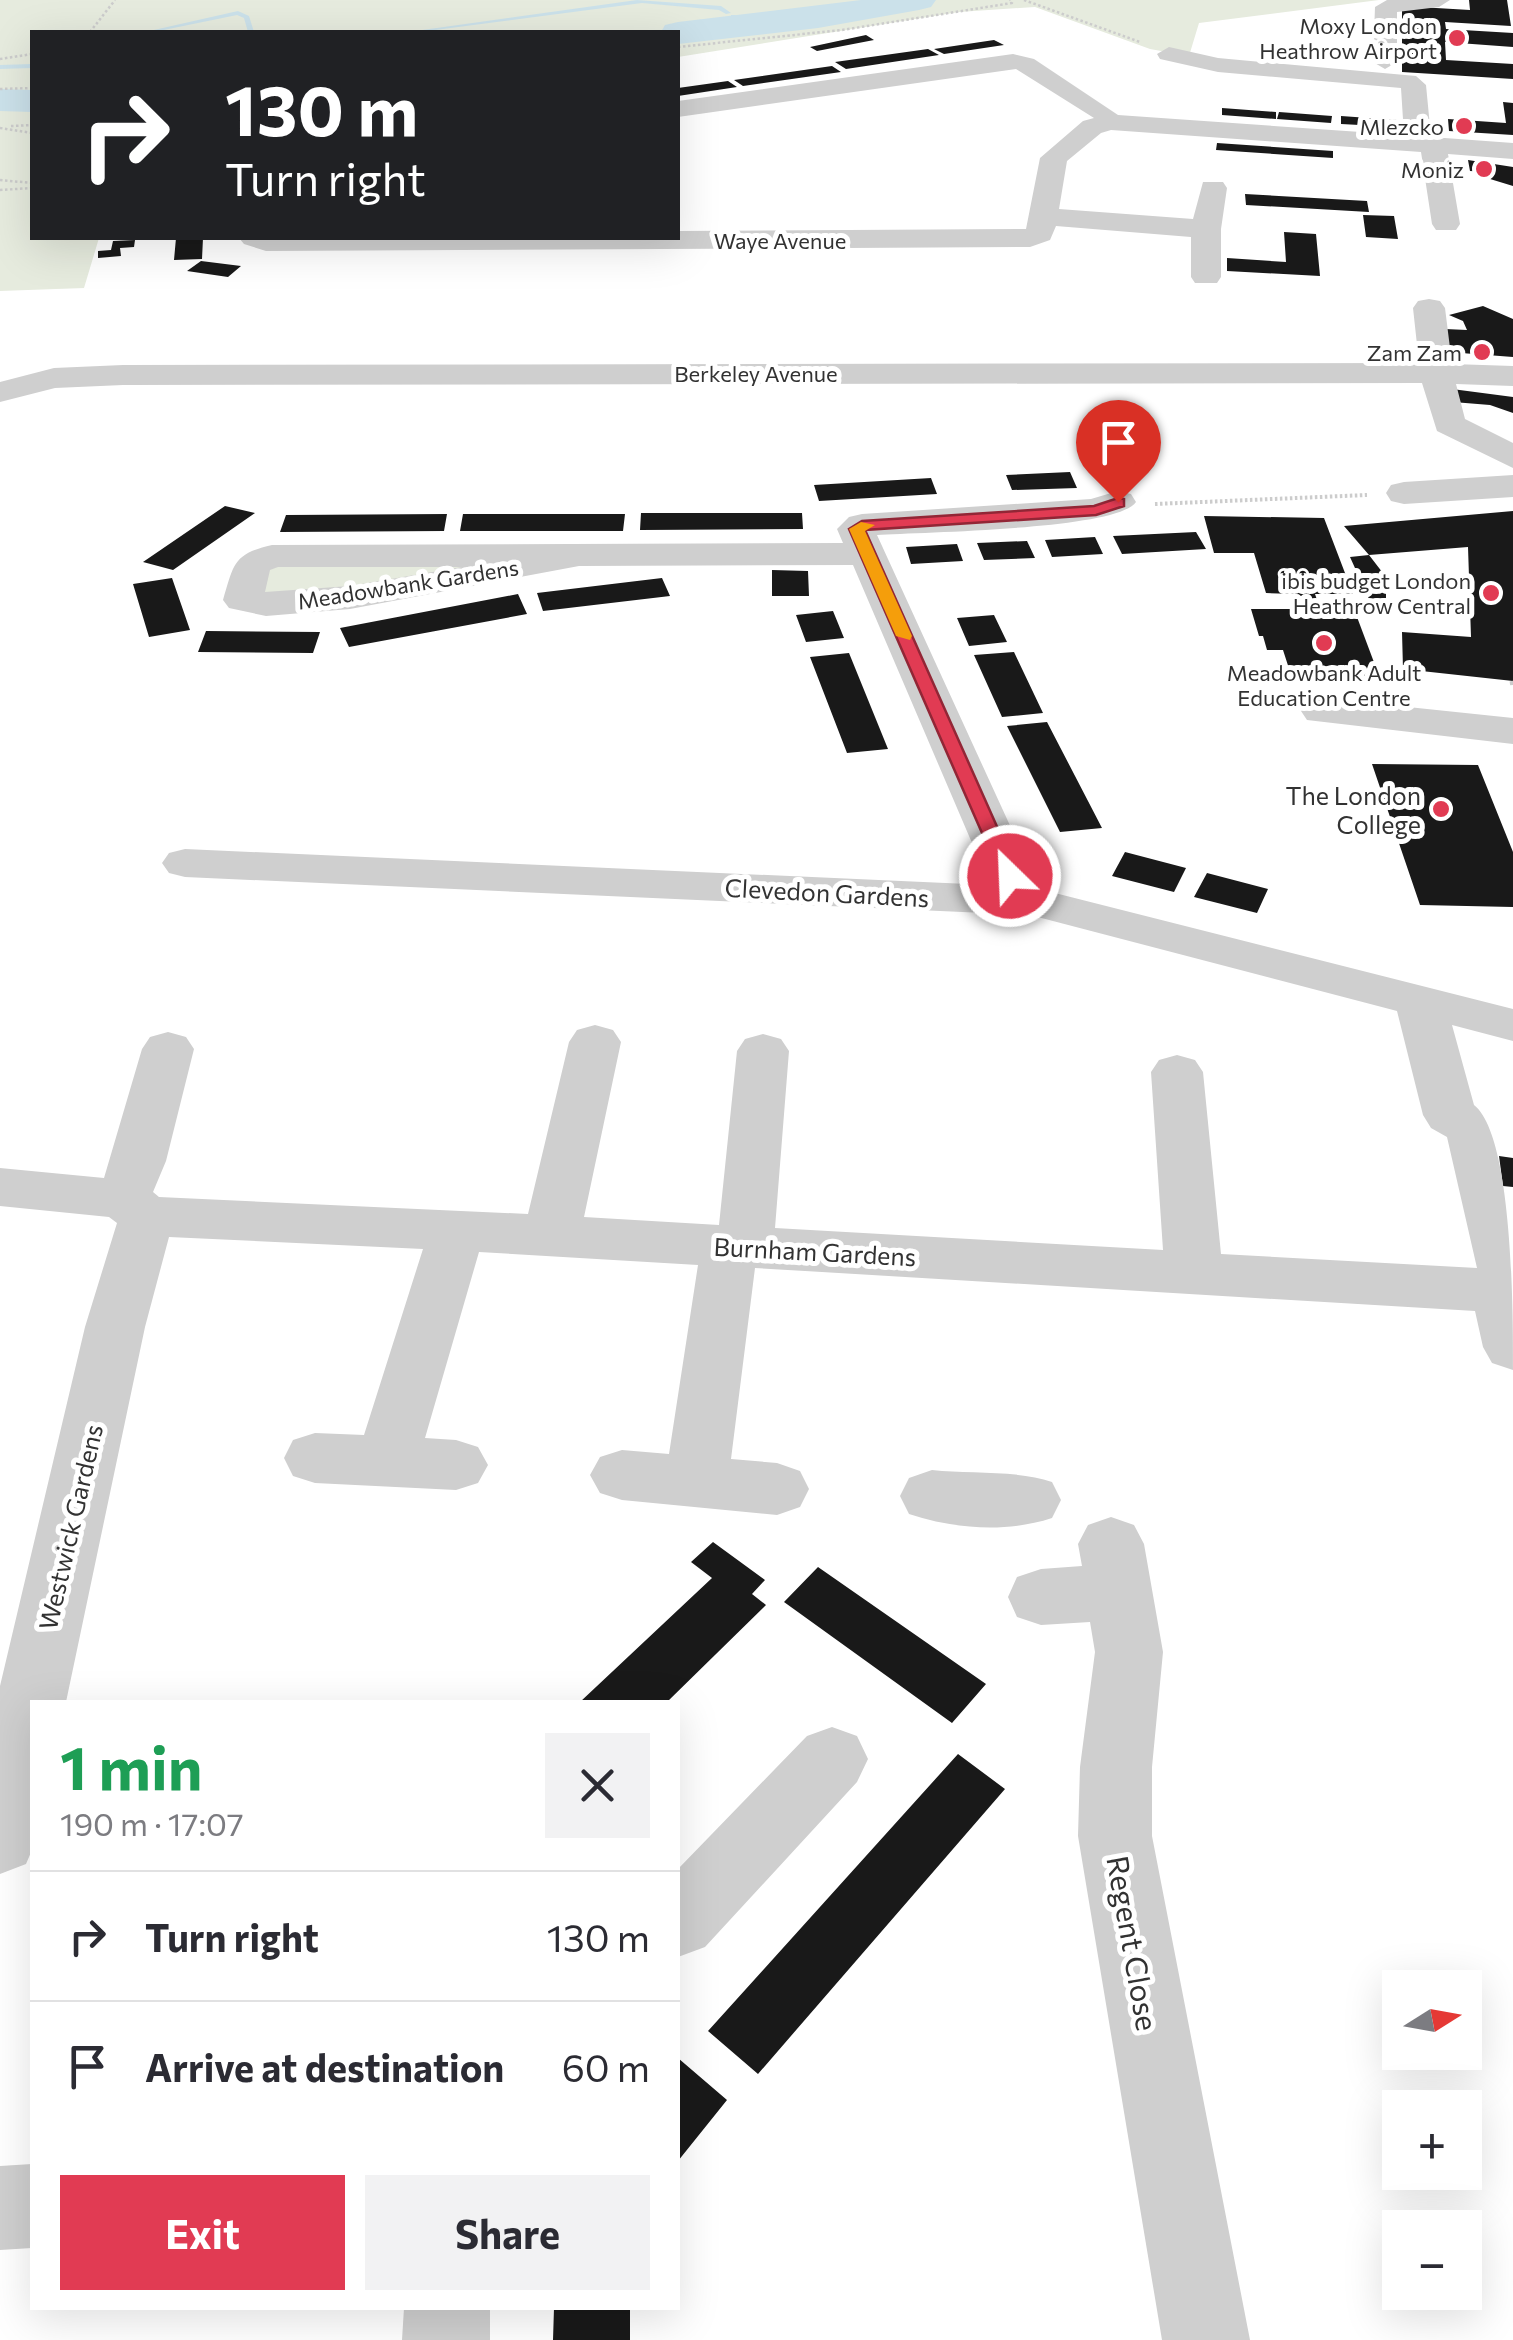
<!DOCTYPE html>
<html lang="en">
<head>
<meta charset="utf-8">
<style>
	body { margin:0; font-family:Commissioner,sans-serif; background:#f2f2f3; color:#2b2b33; height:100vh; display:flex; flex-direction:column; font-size:38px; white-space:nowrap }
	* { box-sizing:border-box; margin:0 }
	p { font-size:32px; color:#7c7c81 }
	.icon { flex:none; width:55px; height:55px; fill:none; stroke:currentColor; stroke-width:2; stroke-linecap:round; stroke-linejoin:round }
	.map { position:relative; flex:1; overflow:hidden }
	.panel { position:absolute; left:30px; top:1700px; width:650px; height:610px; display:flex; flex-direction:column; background:#fff; border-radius:0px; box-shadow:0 10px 40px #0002 }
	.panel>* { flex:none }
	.guide { position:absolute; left:30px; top:30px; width:650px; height:210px; border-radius:0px; box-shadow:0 10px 40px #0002; background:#202124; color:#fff; overflow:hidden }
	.needle { width:65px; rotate:79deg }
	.tools { position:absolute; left:1382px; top:1970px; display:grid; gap:20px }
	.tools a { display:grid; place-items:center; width:100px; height:100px; border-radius:0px; background:#fff; box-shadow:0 10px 40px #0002; font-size:50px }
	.pin { position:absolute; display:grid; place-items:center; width:85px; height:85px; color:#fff; margin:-102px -42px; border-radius:50% 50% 50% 0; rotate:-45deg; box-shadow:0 0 10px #0007 }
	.pin .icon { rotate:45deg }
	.me { position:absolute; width:110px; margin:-55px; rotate:336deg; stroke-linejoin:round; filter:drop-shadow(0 0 8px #0008) }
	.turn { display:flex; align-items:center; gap:35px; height:210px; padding:0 30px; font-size:45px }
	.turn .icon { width:130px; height:130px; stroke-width:2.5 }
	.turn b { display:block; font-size:70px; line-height:85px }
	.round { display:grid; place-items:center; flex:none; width:105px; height:105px; border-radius:0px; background:#f2f2f3 }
	.headline { display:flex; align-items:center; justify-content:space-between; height:170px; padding:0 30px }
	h1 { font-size:60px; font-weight:700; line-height:75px; color:#1e9e55 }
	.action { display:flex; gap:20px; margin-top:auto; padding:20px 30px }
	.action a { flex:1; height:115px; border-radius:0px; background:#e13b53; color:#fff; font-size:40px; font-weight:700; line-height:115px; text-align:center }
	.action a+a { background:#f2f2f3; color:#2b2b33 }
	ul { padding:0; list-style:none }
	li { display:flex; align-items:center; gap:30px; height:130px; padding:0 30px; border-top:2px solid #e1e1e2 }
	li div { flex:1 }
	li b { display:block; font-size:38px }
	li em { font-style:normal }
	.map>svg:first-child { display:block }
	.green { fill:#e6ebde }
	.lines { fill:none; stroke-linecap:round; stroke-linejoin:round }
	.stream { fill:#cbe1ea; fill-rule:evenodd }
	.river { fill:#cbe1ea; fill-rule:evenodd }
	.building { fill:#191919 }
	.path-far2 { stroke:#ccc; stroke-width:2.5; stroke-dasharray:2.5 2.5; stroke-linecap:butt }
	.path-far1 { stroke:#ccc; stroke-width:4; stroke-dasharray:2.5 2.5; stroke-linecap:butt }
	.path { stroke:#ccc; stroke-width:5; stroke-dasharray:4 4; stroke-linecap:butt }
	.minor { fill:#cfcfcf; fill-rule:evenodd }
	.route { fill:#e13b53; stroke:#922636; stroke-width:2.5 }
	.slow { fill:#f59e0b }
	.poi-dot { fill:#e13b53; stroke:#fff; stroke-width:4 }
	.labels { text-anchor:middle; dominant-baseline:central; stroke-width:10; stroke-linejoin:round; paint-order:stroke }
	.far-poi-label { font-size:22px; fill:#323232; stroke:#fff; text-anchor:end }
	.far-street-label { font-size:22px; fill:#323232; stroke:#fff }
	.poi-label { font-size:25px; fill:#323232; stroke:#fff; text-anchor:end }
	.street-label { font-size:25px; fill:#323232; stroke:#fff }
	.near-street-label { font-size:30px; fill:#323232; stroke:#fff }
</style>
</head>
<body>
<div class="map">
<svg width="1513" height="2340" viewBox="0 0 1513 2340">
	<rect width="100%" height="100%" fill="#fff"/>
	<path class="green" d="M0,0H1379L1199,23L1189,56L1150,49L1035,7L959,12L678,57V32H32V238H99L84,288L0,291Z
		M270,562L472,567L313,597L263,598Z"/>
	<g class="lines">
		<path class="stream" d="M637,0L721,6L731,13L726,14L719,10L642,3L420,32H408Z
			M238,11L249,16L254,32H248L244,18L237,15L154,32H145Z
			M731,15H735L748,24L743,25L731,17Z
			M32,64V68L0,69V65Z"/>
		<path class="river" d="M861,0H936L931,7L919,10L818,28L678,44V32H661L665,25L678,22Z
			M0,89L32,90V112L0,111Z"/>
	</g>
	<path class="building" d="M1469,0H1507L1511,26L1445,22L1446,29L1513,33V47L1445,42L1446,60L1513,64V79L1402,72V6L1470,10Z
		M866,35L874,40L817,51L810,47Z
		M994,40L1004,45L944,54L934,49Z
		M928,49L939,55L846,69L835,62Z
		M832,66L841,72L743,86L734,80Z
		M728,81L737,87L678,96V88Z
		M1503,102L1513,103V135L1449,131L1448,119L1506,123Z
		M1222,108L1276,112V119L1222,115Z
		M1279,112L1332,116L1331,123L1277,119Z
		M1341,116L1397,120V127L1341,124Z
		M1217,143L1333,151V158L1216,150Z
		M1468,160L1513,167V186L1477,175L1486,172L1470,171Z
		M1245,194L1367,201L1369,212L1246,205Z
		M1363,215L1394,216L1398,239L1366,237Z
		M1284,232L1316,234L1320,276L1227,271V258L1286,262Z
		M176,238H203L202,259L174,260Z
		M135,240L134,247L120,248L121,256L98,258V251L111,250L113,241Z
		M201,261L241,266L228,277L187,271Z
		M1483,306L1513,319V357L1448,352L1445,329L1467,330L1463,321L1449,315Z
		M1452,389L1513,397V413L1490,405L1453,402Z
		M1070,472L1077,488L1012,490L1006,475Z
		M931,478L937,494L819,501L814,485Z
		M225,506L255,513L173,570L143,562Z
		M1513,511V681L1403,669L1402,632L1471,637L1468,547L1369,555L1344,526Z
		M641,513H802L803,529L640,530Z
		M447,514L444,531L280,532L286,515Z
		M463,514H625L623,531H460Z
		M1204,516L1324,518L1353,594H1315L1320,609H1354L1381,681H1293L1283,650H1267L1263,636H1259L1251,609H1300L1295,594L1266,593L1254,553H1214Z
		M1196,532L1206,549L1122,554L1113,536Z
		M1095,537L1103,554L1052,557L1045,540Z
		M1027,541L1035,558L984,560L977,543Z
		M957,544L963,561L911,564L906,547Z
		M1369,555L1386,577V598L1369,599L1350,557Z
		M772,570L808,571L809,596H772Z
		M172,578L190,630L149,637L133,584Z
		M662,578L670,596L543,611L537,593Z
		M518,594L527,614L349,647L340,628Z
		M833,611L844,638L806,642L796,615Z
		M994,615L1007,642L969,646L957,618Z
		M206,631L320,632L313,653L198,652Z
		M1014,652L1043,713L1002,717L974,655Z
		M849,653L888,749L847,753L810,657Z
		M1047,722L1102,828L1060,832L1007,726Z
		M1372,764L1478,765L1513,852V907L1420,905Z
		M1125,852L1186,868L1174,892L1112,876Z
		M1207,873L1268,889L1257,913L1194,897Z
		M1499,1156L1513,1158V1187L1503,1186Z
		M713,1542L765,1580L752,1594L766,1605L667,1702H580L712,1578L691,1562Z
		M818,1567L986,1684L952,1723L784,1602Z
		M958,1754L1005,1789L758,2074L708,2031Z
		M678,2058L727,2100L678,2161Z
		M554,2308H630V2340H553Z"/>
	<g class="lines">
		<path class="path-far2" d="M1024,0L1140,42
			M90,32L115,0
			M678,47L842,30L1012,3L1010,0
			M0,59L32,54
			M0,89L32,88
			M11,126L32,125
			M0,128L32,133
			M0,180L32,183
			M0,190L32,188"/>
		<path class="path-far1" d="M1155,504L1367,495"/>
		<path class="path" d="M1512,681L1513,687"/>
		<path class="minor" d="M1387,0H1450L1439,7L1397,12V62L1385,69L1373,62L1375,7Z
			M1169,47L1218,58L1416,76L1426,85L1431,137L1513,143V159L1448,154L1460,224L1456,230H1436L1432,224L1421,152L1111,130L1101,133L1067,161L1059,209L1193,219L1203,182H1223L1227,188L1221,229V277L1217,283H1195L1191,277V237L1056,226L1050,240L1030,247L266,251L244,244L239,238H678V231L1026,229L1040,158L1083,121L1094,118L1016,69L678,117V101L1013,54L1034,59L1118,115L1404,135L1401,88L1218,72L1160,59L1157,54Z
			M1429,299L1440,301L1445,308L1452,364L1513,366V386L1456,384L1465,419L1513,443V468L1437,431L1422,383L123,385L55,388L0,402V382L54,368L123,365L1419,363L1413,308L1418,301Z
			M1513,475V497L1404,504L1391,501L1386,493L1391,485L1404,482Z
			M1118,491L1131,494L1136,502C1117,530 921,532 877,535L1039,889L1513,1009V1041L1452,1025L1474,1105C1513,1136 1513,1310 1513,1370L1492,1363L1483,1347L1475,1311L755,1268L731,1459L777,1463L800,1471L809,1489L800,1507L777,1515L622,1500L600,1493L590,1475L600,1457L622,1450L669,1454L698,1265L479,1252L425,1438L456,1440L478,1447L488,1465L478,1483L456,1490L315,1483L293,1476L284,1458L293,1440L315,1433L364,1435L423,1249L169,1237L145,1327L66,1702H32V1850L26,1864L0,1874V1686L85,1327L117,1223L109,1217L0,1206V1168L104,1178L142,1049L150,1037L168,1032L186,1037L194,1049L166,1161L153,1192L159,1197L528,1214L569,1042L577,1030L595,1025L613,1030L621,1042L584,1217L719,1225L737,1051L745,1039L763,1034L781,1039L789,1051L775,1228L1163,1250L1151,1072L1159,1060L1177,1055L1195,1060L1203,1072L1221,1254L1477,1268L1447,1137L1431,1128L1423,1115L1397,1011L1030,915L185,877L169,873L162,863L169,853L185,849L990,885L853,565L579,566L350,609L266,616L229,608L223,600C234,564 233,554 272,545L843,543L837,529L849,517L862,514L1091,499ZM278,567H462L350,586L265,592L270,570Z
			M1322,698L1513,718V744L1307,720L1301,711L1307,702Z
			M932,1470C969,1474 1018,1470 1052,1482L1061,1500L1052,1518C1007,1533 954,1529 909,1514L900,1496L909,1478Z
			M1111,1517L1134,1525L1144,1544L1163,1652L1152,1767V1836L1250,2340H1162L1078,1836L1080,1767L1095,1652L1090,1622L1041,1625L1017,1617L1008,1597L1017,1577L1041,1569L1082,1566L1078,1544L1088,1525Z
			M832,1727L857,1736L868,1759L857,1782L705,1947L678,1957V1869L807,1736Z
			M32,2164V2248L0,2250V2166Z
			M404,2308H490V2340H402Z"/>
	</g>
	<path class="route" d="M1118,498L1124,499V506L1096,515L865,530L1019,876L1017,881H1003L849,529L862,521L1094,506Z"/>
	<path class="slow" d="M861,522L875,525L865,531L912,636L910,640L896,636L849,529Z"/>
	<g class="poi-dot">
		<circle cx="1457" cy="38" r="10"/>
		<circle cx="1464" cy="126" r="10"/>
		<circle cx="1484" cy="169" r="10"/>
		<circle cx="1482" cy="352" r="10"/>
		<circle cx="1491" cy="593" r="10"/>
		<circle cx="1324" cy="643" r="10"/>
		<circle cx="1441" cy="809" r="10"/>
	</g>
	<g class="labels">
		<g class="far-poi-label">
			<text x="1437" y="25">Moxy London<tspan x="1437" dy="25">Heathrow Airport</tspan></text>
			<text x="1444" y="126">Mlezcko</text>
			<text x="1464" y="169">Moniz</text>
			<text x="1462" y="352">Zam Zam</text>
			<text x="1471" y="580">ibis budget London<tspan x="1471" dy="25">Heathrow Central</tspan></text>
			<text x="1324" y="672" text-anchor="middle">Meadowbank Adult<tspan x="1324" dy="25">Education Centre</tspan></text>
		</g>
		<g class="far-street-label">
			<text x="780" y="240">Waye Avenue</text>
			<text x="756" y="373">Berkeley Avenue</text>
			<text transform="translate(408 584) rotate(-9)">Meadowbank Gardens</text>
		</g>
		<g class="poi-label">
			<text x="1421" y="795">The London<tspan x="1421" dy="29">College</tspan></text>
		</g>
		<g class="street-label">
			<text transform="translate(827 892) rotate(3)">Clevedon Gardens</text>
			<text transform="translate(815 1251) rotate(3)">Burnham Gardens</text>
			<text transform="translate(70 1527) rotate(-77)">Westwick Gardens</text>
		</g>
		<g class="near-street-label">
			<text transform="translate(1134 1943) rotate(80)">Regent Close</text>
		</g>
	</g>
</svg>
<div class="tools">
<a><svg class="needle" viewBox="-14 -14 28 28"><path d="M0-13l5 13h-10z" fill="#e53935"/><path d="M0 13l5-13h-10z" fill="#7c7c81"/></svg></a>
<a>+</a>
<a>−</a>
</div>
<div class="pin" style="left:1118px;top:502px;background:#d93025"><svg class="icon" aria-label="arrive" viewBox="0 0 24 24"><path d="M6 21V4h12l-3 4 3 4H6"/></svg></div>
<svg class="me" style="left:1010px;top:876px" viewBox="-20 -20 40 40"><circle r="17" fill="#e13b53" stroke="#fff" stroke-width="3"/><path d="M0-11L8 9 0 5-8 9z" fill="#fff"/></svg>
<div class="guide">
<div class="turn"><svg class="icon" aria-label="right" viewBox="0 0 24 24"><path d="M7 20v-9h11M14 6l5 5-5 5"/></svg><div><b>130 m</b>Turn right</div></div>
</div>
<section class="panel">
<div class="headline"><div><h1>1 min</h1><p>190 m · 17:07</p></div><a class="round"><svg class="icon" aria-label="close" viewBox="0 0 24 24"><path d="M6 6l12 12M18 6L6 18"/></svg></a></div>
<ul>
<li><svg class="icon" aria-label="right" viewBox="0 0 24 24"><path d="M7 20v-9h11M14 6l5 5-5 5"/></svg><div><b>Turn right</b></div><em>130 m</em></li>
<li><svg class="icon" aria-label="arrive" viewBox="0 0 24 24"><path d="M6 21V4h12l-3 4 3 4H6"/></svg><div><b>Arrive at destination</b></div><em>60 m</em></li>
</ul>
<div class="action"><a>Exit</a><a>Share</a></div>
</section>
</div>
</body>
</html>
